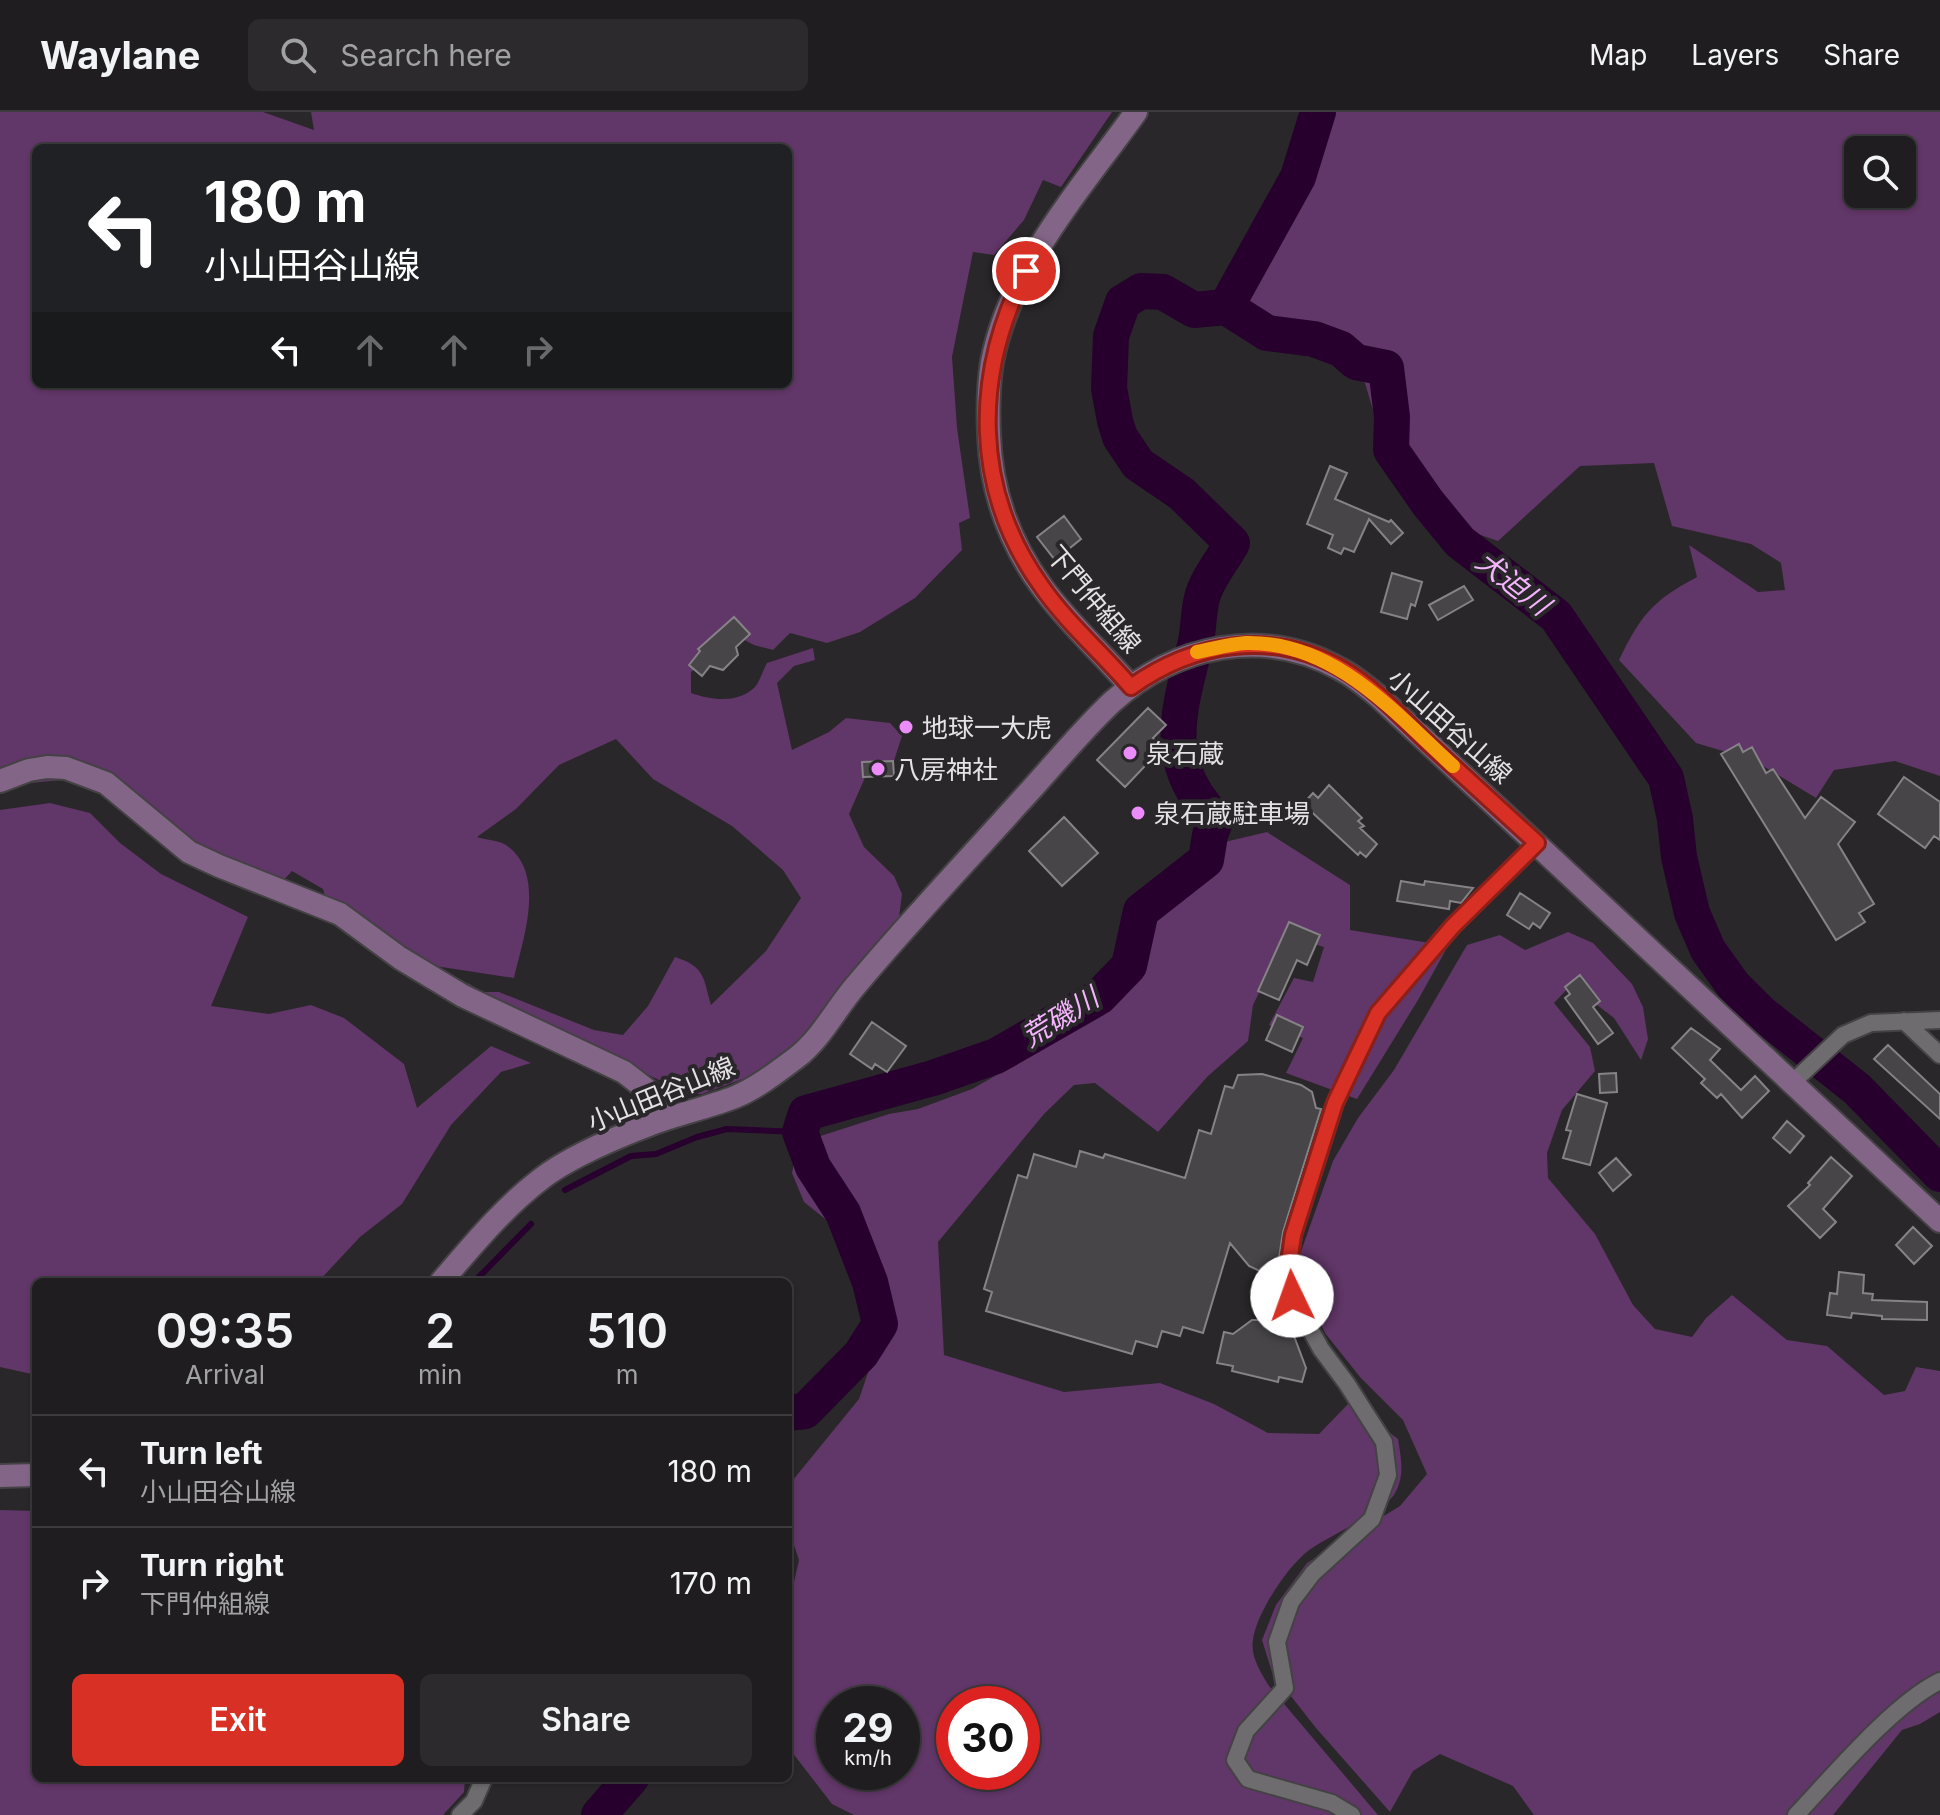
<!DOCTYPE html>
<html lang="en">
<head>
<meta charset="utf-8">
<style>
	body { margin:0; font-family:Inter,"Noto Sans JP",sans-serif; background:#2c2a2c; color:#f1f3f6; height:100vh; display:flex; flex-direction:column; font-size:30px; white-space:nowrap }
	* { box-sizing:border-box; margin:0 }
	p { font-size:26px; color:#a1a2a4 }
	.icon { flex:none; width:44px; height:44px; fill:none; stroke:currentColor; stroke-width:2; stroke-linecap:round; stroke-linejoin:round }
	.map { position:relative; flex:1; overflow:hidden }
	.side { position:absolute; left:32px; top:1166px; width:760px; height:504px; display:flex; flex-direction:column; background:#1f1d1f; border-radius:12px; box-shadow:0 2px 6px #0004,0 0 0 2px #3c3b3d }
	.side>* { flex:none }
	.top-card { position:absolute; left:32px; top:32px; width:760px; height:244px; border-radius:12px; box-shadow:0 2px 6px #0004,0 0 0 2px #3c3b3d; background:#202124; color:#fff; overflow:hidden }
	.controls { position:absolute; left:1844px; top:24px; display:grid; gap:16px }
	.controls a { display:grid; place-items:center; width:72px; height:72px; border-radius:12px; background:#1f1d1f; box-shadow:0 2px 6px #0004,0 0 0 2px #3c3b3d; font-size:40px }
	.speed { position:absolute; left:816px; top:1574px; display:flex; gap:16px; font-size:40px; font-weight:700; text-align:center }
	.speed>* { display:grid; place-content:center; width:104px; height:104px; border-radius:50%; background:#1f1d1f; box-shadow:0 2px 6px #0004,0 0 0 2px #3c3b3d; line-height:1 }
	.speed small { font-size:20px; font-weight:400 }
	.speed .limit { border:12px solid #d22; background:#fff; color:#111 }
	.pin { position:absolute; display:grid; place-items:center; width:68px; height:68px; color:#fff; margin:-34px; border:4px solid #fff; border-radius:50%; box-shadow:0 2px 8px #0007 }
	.me { position:absolute; width:88px; margin:-44px; rotate:357deg; stroke-linejoin:round; filter:drop-shadow(0 0 6px #0008) }
	.turn { display:flex; align-items:center; gap:28px; height:168px; padding:0 40px; font-size:36px }
	.turn .icon { width:104px; height:104px; stroke-width:2.5 }
	.turn b { display:block; font-size:56px; line-height:68px }
	.lanes { display:flex; align-items:center; height:76px; padding:0 40px; background:#0003; justify-content:center; gap:40px; direction:ltr }
	.lanes .off { opacity:.35 }
	.eta { display:flex; justify-content:space-evenly; align-items:center; height:136px; text-align:center }
	.eta b { font-size:48px; font-weight:600; line-height:56px }
	.primary-button { display:flex; gap:16px; margin-top:auto; padding:16px 40px }
	.primary-button a { flex:1; height:92px; border-radius:12px; background:#d93025; color:#fff; font-size:32px; font-weight:600; line-height:92px; text-align:center }
	.primary-button a+a { background:#2c2a2c; color:#f1f3f6 }
	ul { padding:0; list-style:none }
	li { display:flex; align-items:center; gap:24px; height:112px; padding:0 40px; border-top:2px solid #3c3b3d }
	li div { flex:1 }
	li b { display:block; font-size:30px }
	li em { font-style:normal }
	header { display:flex; align-items:center; gap:48px; box-sizing:border-box; height:112px; padding:0 40px; background:#1f1d1f; border-bottom:2px solid #3c3b3d }
	header strong { font-size:38px }
	nav { display:flex; gap:44px; margin-inline-start:auto; font-size:28px }
	.search { width:560px; height:72px; background:#2c2a2c; display:flex; align-items:center; gap:20px; box-sizing:border-box; padding:0 28px; border-radius:12px; color:#a1a2a4; font-size:30px }
	.map>svg:first-child { display:block }
	.green { fill:#613668; fill-rule:evenodd }
	.lines { fill:none; stroke-linecap:round; stroke-linejoin:round }
	.stream { stroke:#27002e; stroke-width:6 }
	.river { stroke:#27002e; stroke-width:36 }
	.building { fill:#474548; stroke:#868386; stroke-width:2 }
	.street-casing { stroke:#444244; stroke-width:20 }
	.secondary-casing { stroke:#444244; stroke-width:26 }
	.street { stroke:#6e6c6e; stroke-width:16 }
	.secondary { stroke:#836687; stroke-width:22 }
	.route-casing { stroke:#8d1f18; stroke-width:20 }
	.route { stroke:#d93025; stroke-width:14 }
	.slow { stroke:#f59e0b; stroke-width:14 }
	.poi-dot { fill:#ec8cfa; stroke:#292729; stroke-width:3 }
	.labels { text-anchor:middle; dominant-baseline:central; stroke-width:8; stroke-linejoin:round; paint-order:stroke }
	.street-label { font-size:26px; fill:#e4e2e4; stroke:#292729 }
	.poi-label { font-size:26px; fill:#e4e2e4; stroke:#292729; text-anchor:start }
	.water-label { font-size:28px; font-style:italic; fill:#f5b4fe; stroke:#292729 }
</style>
</head>
<body>
<header>
<strong>Waylane</strong>
<div class="search"><svg class="icon" aria-label="search" viewBox="0 0 24 24"><circle cx="10" cy="10" r="6"/><path d="M15 15l6 6"/></svg>Search here</div>
<nav><a>Map</a><a>Layers</a><a>Share</a></nav>
</header>
<div class="map">
<svg width="1940" height="1703" viewBox="0 0 1940 1703">
	<rect width="100%" height="100%" fill="#292729"/>
	<path class="green" d="M0,0H263L314,18L311,0H1112L1061,75L1043,68L1024,108L994,143L973,140L952,245L957,316L970,406L959,411L962,438L915,486L860,520L827,531L790,521L773,538L754,533L735,523L691,560V581C711,588 738,592 755,575C760,569 763,558 767,551L813,536L815,548L794,554L777,571L792,638L829,620L846,606L890,611L902,624L891,658L867,661L849,702L864,735L894,764L902,782L899,806L867,851L801,929L759,961L702,982H689L465,877L468,871L482,880H499L594,918L623,923L648,894L675,845C706,855 703,866 711,893L766,839L801,786L783,758L732,714L653,667L616,627L559,653L516,697L477,725C485,728 498,728 506,733C547,761 523,827 514,866L422,852L331,806L323,777L292,759L268,785L193,754L110,685L93,677L61,668L0,674ZM36,36H788V272H36Z
		M1311,0H1940V664L1895,649L1834,658L1816,686L1753,648L1696,631L1619,548C1641,503 1652,489 1697,465L1689,433L1758,480L1785,478L1781,451L1751,432L1672,414L1654,351L1580,354L1498,429L1417,401L1394,370L1365,271L1318,235L1256,229L1237,214L1233,189C1264,150 1290,105 1304,56C1309,39 1309,18 1311,0ZM1858,38H1902V82H1858Z
		M50,691L90,701L120,731L161,762L248,805L211,894L269,902L311,893L344,906L404,952L417,996L491,934L531,951L501,960L451,1013L402,1092L360,1125L318,1170H36V1263L0,1255V698Z
		M1267,720L1350,773V818L1448,834L1418,888L1357,987L1286,961L1303,926L1269,913L1294,866L1313,870L1324,835L1287,824L1253,893L1248,929L1208,964L1158,1020L1095,971L1074,973L1044,1002L938,1130L944,1243L1064,1280L1160,1271L1214,1292L1268,1321L1319,1322L1350,1290L1398,1327C1401,1346 1405,1363 1395,1381C1385,1400 1326,1425 1308,1439C1287,1455 1256,1502 1253,1528C1250,1544 1261,1561 1269,1574L1378,1703H854L832,1692L788,1635V1482L794,1470L799,1448L788,1415V1374L859,1287L874,1243L869,1199L860,1152L849,1126L804,1090L792,1061L795,1045L811,1027L889,1002L918,997L972,977L1018,951L1078,897L1127,844L1171,770L1212,733ZM834,1592H902V1660H834ZM954,1592H1022V1660H954Z
		M1568,820L1593,831L1632,872L1643,895L1648,927L1641,948L1614,906L1571,873L1554,891L1590,935L1595,959L1562,998L1547,1041L1548,1066L1595,1122L1633,1193L1655,1217L1692,1225L1706,1206L1732,1183L1787,1228L1827,1234L1884,1283L1905,1279L1916,1255L1940,1259V1600L1920,1612L1902,1618L1833,1703H1534L1513,1674L1440,1642L1413,1659L1390,1700L1316,1616L1272,1560L1262,1528L1276,1493L1307,1451L1400,1394L1427,1362L1403,1308L1360,1265L1325,1221L1303,1175L1298,1148L1333,1049L1358,1006L1394,958L1467,833L1500,823L1525,838Z
		M0,1398L36,1399V1666H465L464,1680L443,1703H0Z"/>
	<g class="lines">
		<path class="stream" d="M565,1078L631,1044L656,1042L697,1025L727,1017L800,1020
			M474,1170L531,1112"/>
		<path class="river" d="M1226,195L1267,221L1314,227L1341,237L1356,250L1386,256L1392,305L1391,338L1428,391L1460,430L1556,504L1666,666L1675,707L1679,745L1692,801L1708,838L1733,873L1761,901L1857,977L1940,1062
			M1226,195L1298,65L1318,0
			M788,1301L805,1299L861,1242L880,1212L870,1170L843,1101L813,1055L800,1020L806,1001L933,966L996,944L1099,885L1129,854L1141,799L1206,748L1210,723L1216,707C1161,652 1178,601 1195,534C1199,518 1198,501 1202,486C1206,468 1223,448 1232,431L1182,382L1138,352L1120,325L1115,309L1109,276L1111,224L1123,190L1141,179L1163,180L1194,198L1226,195
			M599,1703L631,1666"/>
	</g>
	<path class="building" d="M1330,354L1347,361L1335,387L1389,410L1391,408L1403,421L1391,432L1369,407L1354,440L1344,436L1341,442L1328,436L1333,423L1307,412Z
		M1064,404L1081,427L1055,448L1037,425Z
		M1392,461L1422,470L1415,494L1411,492L1407,507L1381,500Z
		M1464,474L1473,488L1438,508L1429,493Z
		M734,505L750,522L736,535L738,543L723,558L710,554L702,564L689,553L700,539L698,537Z
		M1148,596L1166,613L1153,626L1163,635L1125,675L1097,648Z
		M1739,632L1743,640L1752,635L1766,661L1773,657L1805,706L1821,685L1855,710L1838,732L1874,792L1859,801L1865,810L1836,828L1721,642Z
		M893,649L894,664L863,665L862,650Z
		M1904,665L1940,690V728L1934,724L1925,736L1878,702Z
		M1329,673L1362,706L1358,709L1364,714L1360,716L1377,732L1366,745L1360,740L1358,743L1303,692L1313,681L1318,686Z
		M1064,705L1098,741L1062,774L1029,739Z
		M1401,769L1424,773L1425,769L1473,776L1461,791L1450,789L1449,797L1397,789Z
		M1520,781L1550,801L1540,816L1533,811L1529,817L1507,803Z
		M1289,810L1320,823L1307,853L1297,848L1279,888L1258,879Z
		M1580,863L1600,889L1593,895L1613,921L1598,932L1565,886L1570,882L1565,875Z
		M1277,903L1303,915L1292,940L1266,928Z
		M872,910L906,934L887,960L875,952L872,957L850,942Z
		M1691,916L1720,937L1710,948L1741,978L1755,964L1769,979L1742,1006L1721,982L1717,986L1701,971L1705,967L1672,936Z
		M1888,933L1940,982V1007L1874,947Z
		M1616,961L1617,980L1600,981L1599,962Z
		M1262,962L1301,973L1312,980L1316,996L1321,997L1283,1120L1277,1159L1262,1160L1249,1154L1230,1131L1203,1221L1183,1215L1180,1224L1162,1219L1157,1235L1136,1229L1132,1242L986,1199L992,1180L984,1177L1018,1063L1027,1066L1034,1042L1076,1055L1080,1039L1103,1046L1105,1042L1185,1066L1199,1018L1211,1022L1225,974L1233,976L1238,963Z
		M1577,982L1607,991L1590,1053L1563,1046L1571,1019L1566,1018Z
		M1787,1009L1804,1024L1790,1041L1773,1026Z
		M1831,1045L1852,1064L1823,1097L1836,1110L1820,1126L1788,1094L1810,1073L1808,1071Z
		M1616,1046L1631,1063L1613,1079L1599,1061Z
		M1913,1115L1932,1134L1914,1152L1896,1133Z
		M1839,1160L1864,1163L1863,1181L1873,1182L1872,1188L1927,1190V1208L1882,1207V1204L1852,1201L1851,1206L1827,1203L1830,1181L1837,1182Z
		M1266,1192L1294,1224L1306,1256L1302,1270L1279,1265L1278,1270L1232,1259L1233,1254L1217,1251L1224,1220L1233,1222L1252,1208H1262Z"/>
	<g class="lines">
		<g class="street-casing">
			<path id="street" d="M1904,909L1940,943
				M1792,971L1843,923L1871,911L1940,908
				M460,1703L474,1689L484,1666
				M1352,1703L1332,1691L1248,1667L1235,1648L1246,1619L1285,1576L1277,1530L1291,1490L1313,1461L1372,1407L1388,1363L1384,1330L1347,1272L1321,1237L1292,1184L1288,1158L1293,1123L1335,991L1378,901L1453,814L1537,731
				M1796,1703C1833,1664 1893,1592 1940,1569"/>
		</g>
		<g class="secondary-casing">
			<path id="secondary" d="M1131,575C1102,541 1068,511 1042,475C1009,430 991,378 989,323C988,299 988,274 992,250C1010,155 1081,77 1136,0
				M0,669L29,658L47,655L66,656L106,671L189,740L219,754L340,802L400,846L463,884L624,960L651,981L669,1006
				M441,1170C472,1134 503,1096 541,1067C568,1046 617,1025 649,1013C677,1002 707,996 735,985C757,976 777,960 796,946C822,926 836,896 857,872C909,810 964,752 1018,692C1049,659 1079,621 1112,590C1176,533 1263,514 1340,557C1354,564 1367,575 1379,585L1940,1109
				M0,1364L36,1363"/>
		</g>
		<use href="#street" class="street"/>
		<use href="#secondary" class="secondary"/>
	</g>
	<g class="lines">
		<g class="route-casing">
			<path id="route" d="M1026,159C973,262 972,378 1042,475C1067,511 1102,541 1131,575C1194,530 1272,517 1342,557C1375,576 1402,606 1429,632C1465,665 1501,698 1537,731L1453,814L1378,901L1335,991L1293,1123L1288,1158L1292,1184"/>
		</g>
		<use href="#route" class="route"/>
		<path class="slow" d="M1197,540C1213,537 1230,532 1246,531C1334,529 1394,600 1453,654"/>
	</g>
	<g class="poi-dot">
		<circle cx="906" cy="615" r="8"/>
		<circle cx="1130" cy="641" r="8"/>
		<circle cx="878" cy="657" r="8"/>
		<circle cx="1138" cy="701" r="8"/>
	</g>
	<g class="labels">
		<g class="street-label">
			<text transform="translate(1094 487) rotate(50)">下門仲組線</text>
			<text transform="translate(1450 614) rotate(42)">小山田谷山線</text>
			<text transform="translate(661 982) rotate(-22)">小山田谷山線</text>
		</g>
		<g class="poi-label">
			<text x="922" y="615">地球一大虎</text>
			<text x="1146" y="641">泉石蔵</text>
			<text x="894" y="657">八房神社</text>
			<text x="1154" y="701">泉石蔵駐車場</text>
		</g>
		<g class="water-label">
			<text transform="translate(1513 471) rotate(38)">犬迫川</text>
			<text transform="translate(1060 905) rotate(-32)">荒磯川</text>
		</g>
	</g>
</svg>
<div class="controls">
<a><svg class="icon" aria-label="search" viewBox="0 0 24 24"><circle cx="10" cy="10" r="6"/><path d="M15 15l6 6"/></svg></a>
</div>
<div class="speed"><div>29<small>km/h</small></div><div class="limit">30</div></div>
<div class="pin" style="left:1026px;top:159px;background:#d93025"><svg class="icon" aria-label="arrive" viewBox="0 0 24 24"><path d="M6 21V4h12l-3 4 3 4H6"/></svg></div>
<svg class="me" style="left:1292px;top:1184px" viewBox="-20 -20 40 40"><circle r="19" fill="#fff"/><path d="M0-13L10 11 0 6-10 11z" fill="#d93025"/></svg>
<div class="top-card">
<div class="turn"><svg class="icon" aria-label="left" viewBox="0 0 24 24"><path d="M17 20v-9H6M10 6l-5 5 5 5"/></svg><div><b>180 m</b>小山田谷山線</div></div>
<div class="lanes"><svg class="icon" aria-label="left" viewBox="0 0 24 24"><path d="M17 20v-9H6M10 6l-5 5 5 5"/></svg><svg class="icon off" aria-label="ahead" viewBox="0 0 24 24"><path d="M12 20V5M6 11l6-6 6 6"/></svg><svg class="icon off" aria-label="ahead" viewBox="0 0 24 24"><path d="M12 20V5M6 11l6-6 6 6"/></svg><svg class="icon off" aria-label="right" viewBox="0 0 24 24"><path d="M7 20v-9h11M14 6l5 5-5 5"/></svg></div>
</div>
<section class="side">
<div class="eta">
<div><b>09:35</b><p>Arrival</p></div>
<div><b>2</b><p>min</p></div>
<div><b>510</b><p>m</p></div>
</div>
<ul>
<li><svg class="icon" aria-label="left" viewBox="0 0 24 24"><path d="M17 20v-9H6M10 6l-5 5 5 5"/></svg><div><b>Turn left</b><p>小山田谷山線</p></div><em>180 m</em></li>
<li><svg class="icon" aria-label="right" viewBox="0 0 24 24"><path d="M7 20v-9h11M14 6l5 5-5 5"/></svg><div><b>Turn right</b><p>下門仲組線</p></div><em>170 m</em></li>
</ul>
<div class="primary-button"><a>Exit</a><a>Share</a></div>
</section>
</div>
</body>
</html>
